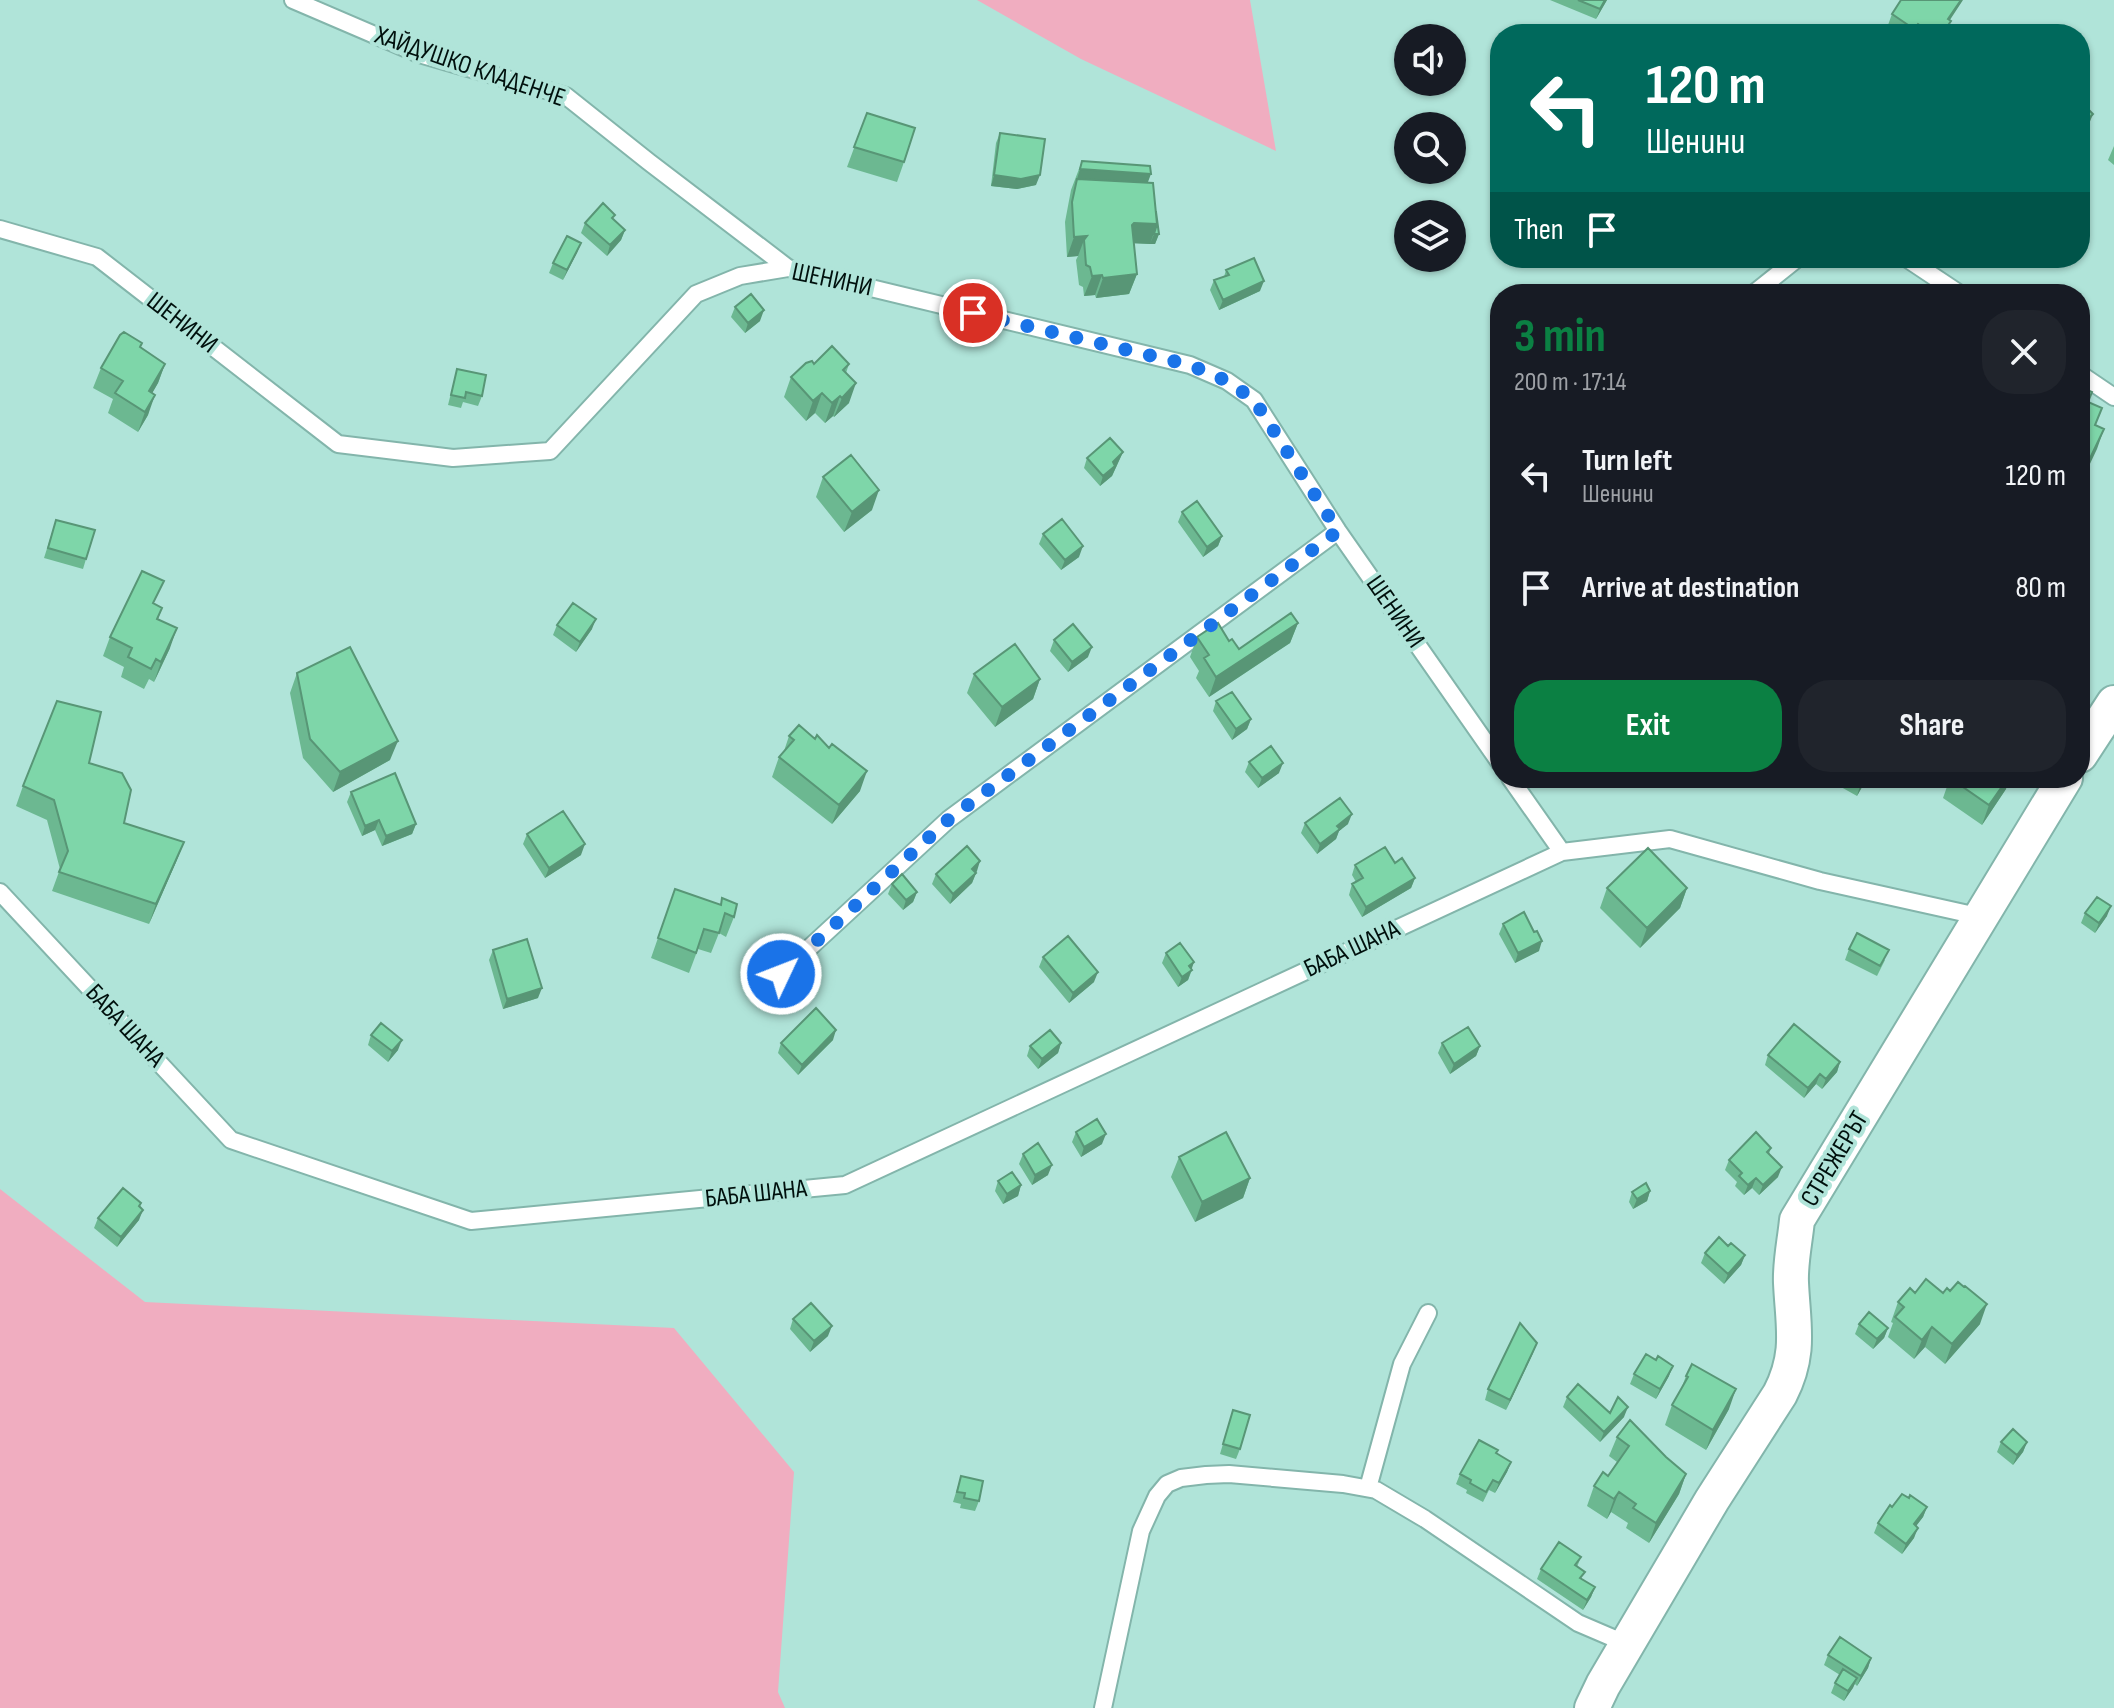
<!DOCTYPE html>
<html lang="en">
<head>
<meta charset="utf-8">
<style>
	body { margin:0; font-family:"Sofia Sans Condensed",sans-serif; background:#20242c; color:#f1f3f6; height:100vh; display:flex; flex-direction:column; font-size:30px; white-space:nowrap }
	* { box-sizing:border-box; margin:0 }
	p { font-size:26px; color:#9ea1a6 }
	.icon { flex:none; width:44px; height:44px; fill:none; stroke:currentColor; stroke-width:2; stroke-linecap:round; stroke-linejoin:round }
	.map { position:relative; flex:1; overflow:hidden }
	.details { position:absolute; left:1490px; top:284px; width:600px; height:504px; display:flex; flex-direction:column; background:#171b24; border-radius:32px; box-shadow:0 2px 6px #0004 }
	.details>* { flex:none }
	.hud { position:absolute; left:1490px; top:24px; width:600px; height:244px; border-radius:32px; box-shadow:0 2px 6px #0004; background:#00695c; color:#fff; overflow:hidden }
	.controls { position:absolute; left:1394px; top:24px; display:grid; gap:16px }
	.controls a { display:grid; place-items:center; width:72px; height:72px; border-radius:50%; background:#171b24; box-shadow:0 2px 6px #0004; font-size:40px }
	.pin { position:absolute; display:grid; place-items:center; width:68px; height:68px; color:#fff; margin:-34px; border:4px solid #fff; border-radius:50%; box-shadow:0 2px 8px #0007 }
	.me { position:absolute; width:88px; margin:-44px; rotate:47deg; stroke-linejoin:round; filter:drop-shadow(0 0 6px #0008) }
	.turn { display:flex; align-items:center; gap:28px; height:168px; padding:0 24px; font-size:36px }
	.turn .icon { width:104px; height:104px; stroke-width:2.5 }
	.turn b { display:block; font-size:56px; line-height:68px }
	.then { display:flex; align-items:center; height:76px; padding:0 24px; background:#0003; gap:16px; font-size:30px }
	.round { display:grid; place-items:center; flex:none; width:84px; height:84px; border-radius:32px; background:#20242c }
	.headline { display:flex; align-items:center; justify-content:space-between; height:136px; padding:0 24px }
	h1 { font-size:48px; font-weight:700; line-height:60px; color:#0b8043 }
	.button { display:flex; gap:16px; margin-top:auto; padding:16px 24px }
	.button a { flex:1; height:92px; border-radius:32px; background:#0b8043; color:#fff; font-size:32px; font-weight:700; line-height:92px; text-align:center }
	.button a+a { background:#20242c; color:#f1f3f6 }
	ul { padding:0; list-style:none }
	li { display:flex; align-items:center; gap:24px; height:112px; padding:0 24px }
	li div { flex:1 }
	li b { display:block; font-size:30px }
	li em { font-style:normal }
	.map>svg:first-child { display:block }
	.green { fill:#f0adc0 }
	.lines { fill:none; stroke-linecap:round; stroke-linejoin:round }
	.lane-casing { stroke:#83b5ab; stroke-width:20 }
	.street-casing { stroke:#83b5ab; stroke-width:38 }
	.lane { stroke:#fff; stroke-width:16 }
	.street { stroke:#fff; stroke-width:34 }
	.wall { fill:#6cb891 }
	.shaded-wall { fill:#589676 }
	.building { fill:#7ed6a9; stroke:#589676; stroke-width:2 }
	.route { stroke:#1a73e8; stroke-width:14; stroke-dasharray:0 25.2 }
	.labels { text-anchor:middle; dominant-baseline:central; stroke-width:8; stroke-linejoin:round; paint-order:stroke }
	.street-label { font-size:26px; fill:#00100d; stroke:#b0e4d9 }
</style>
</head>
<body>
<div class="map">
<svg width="2114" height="1708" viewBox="0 0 2114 1708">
	<rect width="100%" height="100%" fill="#b0e4d9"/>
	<path class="green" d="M977,0H1250L1276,151L1081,59Z
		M0,1189L145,1302L674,1328L794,1472L778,1692L785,1708H0Z"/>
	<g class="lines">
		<g class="lane-casing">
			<path id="lane" d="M293,0L419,54L566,96L649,162L788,268
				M0,229L97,257L338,444L453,458L550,451L696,294L740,276L788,268L1190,365L1227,381L1254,400L1338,531L1500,763
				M1906,258L1960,294
				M1753,294L1798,258
				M2080,374L2114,397
				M1510,778L1562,852L1670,839L1820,881L1982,917
				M0,892L231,1140L471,1221L845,1185L1562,852
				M781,974L949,819L1338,531
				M1368,1488L1402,1364L1428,1313
				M1103,1708L1141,1531L1157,1496L1167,1484L1181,1478L1206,1475L1229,1474L1343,1484L1376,1490L1425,1519L1578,1623L1627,1644"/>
		</g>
		<g class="street-casing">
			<path id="street" d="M2080,755L2114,703
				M1592,1708L1603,1685L1712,1500L1780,1394C1801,1353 1793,1326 1791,1283C1790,1263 1795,1241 1797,1220L2065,778"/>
		</g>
		<use href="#lane" class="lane"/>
		<use href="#street" class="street"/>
	</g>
	<path class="wall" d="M1550,0H1607L1596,19Z
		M1892,14L1950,21L1945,34H1903L1888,25Z
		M867,113L904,162L897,182L847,167Z
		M1000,133L1036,185L1017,189L991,186L996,143Z
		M2114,146V165L2108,160Z
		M1082,161L1148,182L1159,234L1155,244L1134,243L1137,274L1129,294L1096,298L1095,295L1084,296L1083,287L1079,285L1076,260L1078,256L1067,257L1065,222L1071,190Z
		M585,223L625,230L621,240L607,256L581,233Z
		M581,243L563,280L549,273L553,263Z
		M1226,270L1260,291L1219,310L1210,290L1214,280L1224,277Z
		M735,307L760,321L745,333L731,317Z
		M142,343L140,348L165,364L158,383L152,393L148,415L138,432L108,413L113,399L93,388L101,368Z
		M849,364L846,373L849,403L834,417L833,416L825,423L815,413L806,421L784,397L791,377Z
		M457,369L482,396L478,406L463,402L461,408L448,405Z
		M1123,452L1112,476L1100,486L1084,468L1087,458Z
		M823,477L872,510L844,532L816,497Z
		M1182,512L1222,536L1218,546L1203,557L1178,522Z
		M56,520L86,559L83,569L44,558Z
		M1043,534L1079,557L1061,570L1039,544Z
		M155,604L162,608L158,619L170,648L154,682L149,679L144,689L121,677L124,667L103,656L110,637Z
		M1298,623L1290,643L1209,697L1196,678L1199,671L1190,657L1197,637L1229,641L1239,649Z
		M557,625L592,629L576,652L553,635Z
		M1054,640L1088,657L1068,672L1050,651Z
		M297,673L390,760L333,792L303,758L290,693Z
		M974,674L1040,679L1033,699L995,727L967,693Z
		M1216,701L1251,719L1247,729L1232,740L1213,711Z
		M789,736L860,791L832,824L772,777L779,757L784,751Z
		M1249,762L1279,773L1258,788L1245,772Z
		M89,763L124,823L184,842L176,862L149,924L52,891L60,869L47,820L16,806L23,786Z
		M1825,778H1867L1857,796Z
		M1950,778L2006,789L1982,825L1943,798Z
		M351,792L416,824L412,834L382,846L375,830L362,836L347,802Z
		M1305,823L1348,824L1339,831L1336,839L1317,854L1301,833Z
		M527,834L581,855L545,878L523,844Z
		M1355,865L1415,878L1411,888L1362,917L1349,895L1352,884L1356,882L1352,875Z
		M977,871L972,883L950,904L932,884L936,874Z
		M892,884L917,892L913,902L903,910L888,894Z
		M1607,888H1687L1680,908L1640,948L1600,908Z
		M675,889L734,917L726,937L719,933L711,953L698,949L689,973L651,958Z
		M2085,913L2107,916L2095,933L2081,923Z
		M1503,924L1539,951L1515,963L1499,934Z
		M1849,949L1885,960L1877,976L1845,960Z
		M493,950L538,998L503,1009L489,960Z
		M1166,953L1192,970L1188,980L1178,987L1162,963Z
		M1043,957L1094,982L1069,1003L1039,967Z
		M371,1035L398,1050L388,1062L368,1045Z
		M833,1040L798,1075L778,1053L781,1043Z
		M1061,1043L1058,1053L1038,1069L1027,1056L1030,1046Z
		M1442,1043L1480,1046L1476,1056L1450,1074L1438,1053Z
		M1768,1055L1840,1062L1837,1072L1822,1089L1816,1084L1804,1098L1765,1065Z
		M1076,1132L1102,1144L1081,1157L1072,1142Z
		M1771,1148L1769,1154L1778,1177L1759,1195L1752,1188L1744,1195L1735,1186L1737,1182L1725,1170L1729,1160Z
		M1023,1154L1048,1175L1032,1185L1019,1164Z
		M1179,1157L1250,1178L1243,1198L1195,1222L1171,1177Z
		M998,1181L1021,1185L1018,1196L1003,1204L995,1191Z
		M1650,1191L1647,1201L1633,1209L1629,1202L1632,1192Z
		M141,1203L140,1207L139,1220L117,1247L94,1228L98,1218Z
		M1728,1246L1745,1255L1741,1265L1724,1284L1701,1263L1705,1253Z
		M1915,1293L1980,1324L1945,1364L1925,1347L1914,1359L1888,1337L1893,1323L1891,1322L1898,1302Z
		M793,1319L828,1336L810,1352L790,1329Z
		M1859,1324L1888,1328L1884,1338L1873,1349L1855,1334Z
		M1533,1353L1506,1410L1485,1400L1488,1389Z
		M1634,1374L1669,1376L1656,1399L1630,1384Z
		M1686,1376L1729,1409L1706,1450L1665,1425L1672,1405L1680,1392Z
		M1567,1397L1610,1413L1624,1417L1600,1442L1563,1407Z
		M1233,1410L1240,1449L1236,1459L1220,1454Z
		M1617,1437L1666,1457L1686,1474L1679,1494L1649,1543L1626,1528L1628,1523L1611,1512L1607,1519L1587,1506L1594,1486L1608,1476L1617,1462L1609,1456Z
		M2001,1442H2027L2023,1452L2013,1465L1997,1452Z
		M1497,1454L1511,1462L1507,1472L1495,1493L1489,1490L1483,1502L1466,1493L1467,1490L1456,1484L1460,1474Z
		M961,1476L979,1501L975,1511L960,1508L961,1504L953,1502Z
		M1909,1498L1927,1507L1923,1517L1916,1526L1914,1538L1902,1554L1874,1533L1878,1523L1892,1507Z
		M1581,1557L1577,1567L1582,1579L1595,1587L1591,1597L1583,1610L1537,1579L1541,1569Z
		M1828,1655L1871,1658L1868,1668L1857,1686L1855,1684L1844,1701L1831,1693L1835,1683L1840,1675L1824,1665Z"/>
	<path class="shaded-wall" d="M1605,0H1607L1596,19L1600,9Z
		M1961,0H1963L1944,29L1948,19Z
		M2093,114L2089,124L2080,134L2083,125Z
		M1080,169L1151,174L1140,203L1077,179Z
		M994,175H1040L1036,185L1017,189L991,186Z
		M1134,223L1157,224L1150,244L1126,243L1132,225Z
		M625,230L621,240L607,256L610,245Z
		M1154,234H1159L1155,244H1150Z
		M1087,236L1084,240L1078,256L1067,257L1074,237Z
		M581,243L577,253L563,280L567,270Z
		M1137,274L1129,294L1096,298L1103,278Z
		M1102,275L1095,295L1084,296L1092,276Z
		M1264,281L1260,291L1219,310L1223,300Z
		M764,310L760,321L745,333L748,323Z
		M165,364L158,383L142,411L149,391Z
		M856,383L849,403L834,417L842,398Z
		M822,393L815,413L806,421L813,401Z
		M155,395L148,415L138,432L145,412Z
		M840,396L833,416L825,423L832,403Z
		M2104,429L2097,449L2080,485L2083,473Z
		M1123,452L1112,476L1100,486L1103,476L1113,462Z
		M879,490L872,510L844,532L852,512Z
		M1222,536L1218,546L1203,557L1207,547Z
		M1083,546L1079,557L1061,570L1065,560Z
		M596,619L592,629L576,652L580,642Z
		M1298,623L1290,643L1209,697L1216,677Z
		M177,628L170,648L154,682L161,662Z
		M1092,647L1088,657L1068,672L1072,662Z
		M1040,679L1033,699L995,727L1002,707Z
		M1251,719L1247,729L1232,740L1236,729Z
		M398,741L390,760L333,792L340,772Z
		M1283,763L1279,773L1258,788L1262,778Z
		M867,771L860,791L832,824L839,805Z
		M1865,778H1867L1857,796L1860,786Z
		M2008,778H2010L2006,789L1982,825L1989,805Z
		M1352,814L1348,824L1339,831L1336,839L1317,854L1320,844L1337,826Z
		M379,820L375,830L362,836L365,826Z
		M416,824L412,834L382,846L386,836Z
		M184,842L176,862L149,924L156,904Z
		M585,844L581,855L545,878L549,868Z
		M980,861L977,871L969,879L972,869Z
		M976,873L972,883L950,904L953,894Z
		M1415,878L1411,888L1362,917L1366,907Z
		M1687,888L1680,908L1640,948L1647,928Z
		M917,892L913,902L903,910L906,900Z
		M2111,906L2107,916L2095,933L2099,923Z
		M1542,941L1539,951L1515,963L1518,953Z
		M1194,962L1188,980L1178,987L1182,977L1189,966Z
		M1098,972L1094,982L1069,1003L1073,993Z
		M542,988L538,998L503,1009L507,999Z
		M836,1030L833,1040L798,1075L802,1065Z
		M402,1040L398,1050L388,1062L392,1051Z
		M1061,1043L1058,1053L1038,1069L1042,1059Z
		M1480,1046L1476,1056L1450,1074L1454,1064Z
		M1840,1062L1837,1072L1822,1089L1826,1079Z
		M1820,1074L1816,1084L1804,1098L1808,1088Z
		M1106,1134L1102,1144L1081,1157L1084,1147Z
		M1052,1165L1048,1175L1032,1185L1035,1175Z
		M1782,1167L1778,1177L1759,1195L1763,1185Z
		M1250,1178L1243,1198L1195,1222L1202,1202Z
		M1756,1178L1752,1188L1744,1195L1748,1185Z
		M1021,1185L1018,1196L1003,1204L1007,1194Z
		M1650,1191L1647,1201L1633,1209L1637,1199Z
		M143,1210L139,1220L117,1247L121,1237Z
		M1745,1255L1741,1265L1724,1284L1728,1274Z
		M1987,1304L1980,1324L1945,1364L1952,1344Z
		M832,1326L828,1336L810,1352L814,1341Z
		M1932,1327L1925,1347L1914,1359L1922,1340Z
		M1888,1328L1884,1338L1873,1349L1877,1339Z
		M1537,1343L1533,1353L1506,1410L1510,1400Z
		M1673,1366L1669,1376L1656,1399L1660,1389Z
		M1736,1389L1729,1409L1706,1450L1713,1430Z
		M1628,1407L1624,1417L1600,1442L1604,1432Z
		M2027,1442L2023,1452L2013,1465L2017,1455Z
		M1511,1462L1507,1472L1495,1493L1499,1483Z
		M1686,1474L1679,1494L1649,1543L1656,1523Z
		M1619,1492L1611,1512L1607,1519L1614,1499Z
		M1927,1507L1923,1517L1910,1534L1914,1524Z
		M1918,1528L1914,1538L1902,1554L1906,1544Z
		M1595,1587L1591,1597L1583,1610L1587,1600Z
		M1871,1658L1868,1668L1857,1686L1861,1676Z
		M1857,1678L1853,1688L1844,1701L1848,1691Z"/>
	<path class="building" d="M1578,0H1605L1600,9Z
		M1901,0H1961L1948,19L1951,21L1942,34H1933L1918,24L1914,29L1892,14Z
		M2082,103L2093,114L2083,125L2080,122V105Z
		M867,113L915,128L904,162L854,147Z
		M1000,133L1045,139L1040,175L1021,179L994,175Z
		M1082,161L1150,166L1151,174L1080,169Z
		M1077,179L1153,183L1157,224L1134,223L1132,225L1137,274L1103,278L1102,275L1092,276L1090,267L1086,265L1084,240L1087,236L1074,237L1072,202Z
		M603,203L615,215L612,218L625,230L610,245L585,223Z
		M1156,212L1159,234H1154L1157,224Z
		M567,236L581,243L567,270L553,263Z
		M1254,258L1264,281L1223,300L1214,280L1229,275L1226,270Z
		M751,294L764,310L748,323L735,307Z
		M124,332L142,343L140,347L165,364L149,391L155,395L145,412L115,393L123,381L101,368L120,335Z
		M832,346L849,364L843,370L856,383L842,398L840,396L832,403L822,393L813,401L791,377L806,363L812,361L814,364Z
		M457,369L486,375L482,396L466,392L465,398L451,395Z
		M2080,387L2092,392L2088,402L2102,408L2095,425L2104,429L2083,473L2080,471Z
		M1110,438L1123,452L1113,462L1115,466L1103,476L1087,458Z
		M851,455L879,490L852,512L823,477Z
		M1197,501L1222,536L1207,547L1182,512Z
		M1062,519L1083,546L1065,560L1043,534Z
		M56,520L95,530L86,559L48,548Z
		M142,571L164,581L153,603L162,608L157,619L177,628L161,662L156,659L151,669L128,657L132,648L110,637Z
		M573,603L596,619L580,642L557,625Z
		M1291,613L1298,623L1216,677L1204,658L1209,655L1197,637L1218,623L1229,641L1232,639L1239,649Z
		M1073,624L1092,647L1072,662L1054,640Z
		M1015,644L1040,679L1002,707L974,674Z
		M350,647L398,741L340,772L310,739L297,673Z
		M1232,692L1251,719L1236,729L1216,701Z
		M57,701L101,712L89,763L122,773L131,790L124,823L184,842L156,904L59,872L68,851L54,800L23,786Z
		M799,725L815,739L817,735L829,748L832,744L867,771L839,805L779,757L794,740L789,736Z
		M1271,746L1283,763L1262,778L1249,762Z
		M395,773L416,824L386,836L379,820L365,826L351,792Z
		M1846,778H1865L1860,786Z
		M1950,778H2008L1989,805Z
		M1340,798L1352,814L1337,826L1340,829L1320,844L1305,823Z
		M563,811L585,844L549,868L527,834Z
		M967,846L980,861L972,869L976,873L953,894L936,874Z
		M1385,847L1395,863L1402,858L1415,878L1366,907L1352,884L1363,878L1355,865Z
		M1648,848L1687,888L1647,928L1607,888Z
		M902,874L917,892L906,900L892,884Z
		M675,889L721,905L722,898L737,904L734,917L725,913L719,933L704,929L696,953L658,938Z
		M2097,897L2111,906L2099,923L2085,913Z
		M1524,912L1534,932L1537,931L1542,941L1518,953L1503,924Z
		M1857,933L1889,950L1880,966L1849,949Z
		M1068,936L1098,972L1073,993L1043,957Z
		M527,939L542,988L507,999L493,950Z
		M1180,943L1194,962L1189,966L1192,970L1182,977L1166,953Z
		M816,1008L836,1030L802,1065L781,1043Z
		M381,1023L402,1040L392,1051L371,1035Z
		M1794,1024L1840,1062L1826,1079L1820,1074L1808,1088L1768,1055Z
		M1468,1027L1480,1046L1454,1064L1442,1043Z
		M1050,1030L1061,1043L1042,1059L1030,1046Z
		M1097,1119L1106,1134L1084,1147L1076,1132Z
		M1226,1132L1250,1178L1202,1202L1179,1157Z
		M1756,1132L1771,1148L1767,1152L1782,1167L1763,1185L1756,1178L1748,1185L1739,1176L1742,1173L1729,1160Z
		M1038,1143L1052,1165L1035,1175L1023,1154Z
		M1012,1172L1021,1185L1007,1194L998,1181Z
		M1646,1183L1650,1191L1637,1199L1632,1192Z
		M123,1188L141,1203L139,1206L143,1210L121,1237L98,1218Z
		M1719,1237L1728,1246L1731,1243L1745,1255L1728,1274L1705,1253Z
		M1926,1279L1943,1293L1947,1288L1950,1291L1958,1282L1964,1287L1965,1286L1987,1304L1952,1344L1932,1327L1922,1340L1895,1317L1904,1307L1898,1302L1910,1288L1915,1293Z
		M811,1303L832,1326L814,1341L793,1319Z
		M1869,1312L1888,1328L1877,1339L1859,1324Z
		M1520,1323L1537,1343L1510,1400L1488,1389Z
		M1646,1354L1656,1360L1658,1356L1673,1366L1660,1389L1634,1374Z
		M1692,1364L1736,1389L1713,1430L1672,1405L1688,1377L1686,1376Z
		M1578,1384L1610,1413L1618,1397L1628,1407L1604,1432L1567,1397Z
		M1233,1410L1250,1415L1240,1449L1223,1444Z
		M1630,1420L1666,1457L1686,1474L1656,1523L1633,1508L1636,1504L1619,1492L1614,1499L1594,1486L1603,1472L1608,1476L1629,1446L1617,1437Z
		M2013,1429L2027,1442L2017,1455L2001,1442Z
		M1479,1440L1498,1450L1496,1453L1511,1462L1499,1483L1493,1480L1486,1492L1470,1483L1471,1480L1460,1474Z
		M961,1476L983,1481L979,1501L964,1498L965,1493L957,1492Z
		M1902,1494L1909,1498L1910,1495L1927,1507L1914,1524L1918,1528L1906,1544L1878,1523L1890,1505L1892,1507Z
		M1559,1542L1581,1557L1575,1565L1585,1572L1580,1578L1595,1587L1587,1600L1541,1569Z
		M1840,1637L1871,1658L1861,1676L1828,1655Z
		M1843,1669L1857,1678L1848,1691L1835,1683Z"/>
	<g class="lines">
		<path class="route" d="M781,974L949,819L1338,531L1254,400L1227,381L1190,365L973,313"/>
	</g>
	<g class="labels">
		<g class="street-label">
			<text transform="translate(470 67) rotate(19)">ХАЙДУШКО КЛАДЕНЧЕ</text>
			<text transform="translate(832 280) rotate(12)">ШЕНИНИ</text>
			<text transform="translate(182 323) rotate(38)">ШЕНИНИ</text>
			<text transform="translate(1395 612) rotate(55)">ШЕНИНИ</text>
			<text transform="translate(1352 949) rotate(-25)">БАБА ШАНА</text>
			<text transform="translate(125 1026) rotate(47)">БАБА ШАНА</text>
			<text transform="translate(1835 1159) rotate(-59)">СТРЕЖЕРЪТ</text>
			<text transform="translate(756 1194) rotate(-6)">БАБА ШАНА</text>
		</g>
	</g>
</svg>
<div class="controls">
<a><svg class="icon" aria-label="sound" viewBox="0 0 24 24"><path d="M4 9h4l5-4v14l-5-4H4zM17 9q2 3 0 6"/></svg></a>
<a><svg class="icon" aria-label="search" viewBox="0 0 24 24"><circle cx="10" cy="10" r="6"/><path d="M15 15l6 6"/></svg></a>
<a><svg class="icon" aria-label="layers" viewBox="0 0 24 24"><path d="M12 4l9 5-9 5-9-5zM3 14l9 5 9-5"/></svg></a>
</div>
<div class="pin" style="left:973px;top:313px;background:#d93025"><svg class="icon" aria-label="arrive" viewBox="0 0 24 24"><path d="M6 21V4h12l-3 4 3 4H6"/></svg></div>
<svg class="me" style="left:781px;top:974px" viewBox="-20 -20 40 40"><circle r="17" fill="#1a73e8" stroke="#fff" stroke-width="3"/><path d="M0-11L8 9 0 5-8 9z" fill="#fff"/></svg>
<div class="hud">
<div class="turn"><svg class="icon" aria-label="left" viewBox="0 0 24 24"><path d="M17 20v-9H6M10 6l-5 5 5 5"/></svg><div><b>120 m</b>Шенини</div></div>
<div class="then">Then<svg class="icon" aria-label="arrive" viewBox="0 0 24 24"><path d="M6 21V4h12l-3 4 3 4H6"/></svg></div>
</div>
<section class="details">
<div class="headline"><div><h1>3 min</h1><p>200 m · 17:14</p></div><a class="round"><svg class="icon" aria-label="close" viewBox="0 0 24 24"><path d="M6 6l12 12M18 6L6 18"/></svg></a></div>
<ul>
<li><svg class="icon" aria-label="left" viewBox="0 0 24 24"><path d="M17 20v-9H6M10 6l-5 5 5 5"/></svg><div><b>Turn left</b><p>Шенини</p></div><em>120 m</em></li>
<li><svg class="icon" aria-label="arrive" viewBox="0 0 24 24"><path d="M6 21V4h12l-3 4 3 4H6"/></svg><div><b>Arrive at destination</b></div><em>80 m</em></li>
</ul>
<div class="button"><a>Exit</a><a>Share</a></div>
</section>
</div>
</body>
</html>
